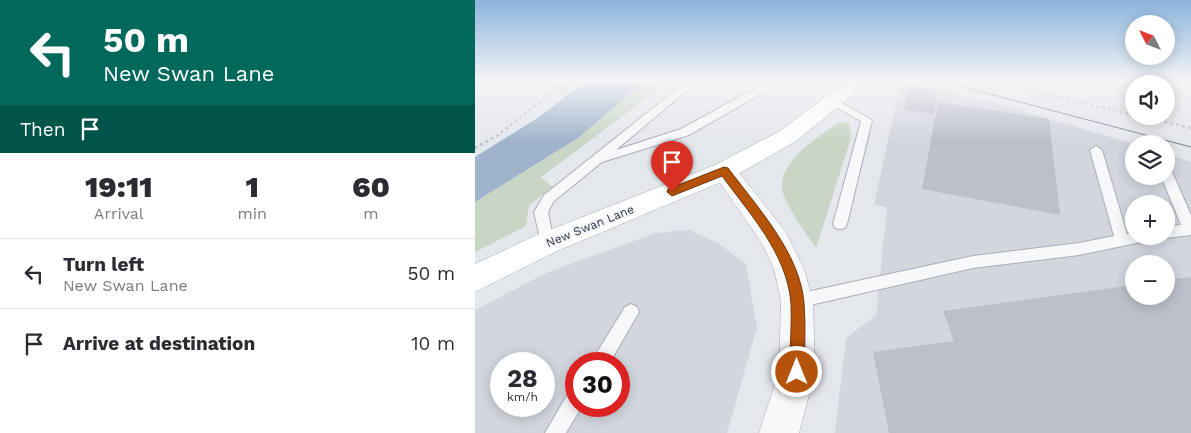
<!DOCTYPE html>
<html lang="en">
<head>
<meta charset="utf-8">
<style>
	body { margin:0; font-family:"Work Sans",sans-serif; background:#f2f2f3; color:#2b2b33; height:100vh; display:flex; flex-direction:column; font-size:19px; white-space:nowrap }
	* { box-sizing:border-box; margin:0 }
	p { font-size:16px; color:#7c7c81 }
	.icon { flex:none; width:28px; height:28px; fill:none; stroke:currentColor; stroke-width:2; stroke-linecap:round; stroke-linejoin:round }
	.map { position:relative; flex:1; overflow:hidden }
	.side { display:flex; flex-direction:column; background:#fff; width:475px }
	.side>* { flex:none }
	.guide { background:#00695c; color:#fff; overflow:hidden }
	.needle { width:32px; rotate:312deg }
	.buttons { position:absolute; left:650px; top:15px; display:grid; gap:10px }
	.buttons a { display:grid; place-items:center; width:50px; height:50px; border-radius:50%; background:#fff; box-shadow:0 2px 12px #0003; font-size:25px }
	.speed { position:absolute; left:15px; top:352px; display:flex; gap:10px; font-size:25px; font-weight:700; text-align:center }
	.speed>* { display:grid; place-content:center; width:65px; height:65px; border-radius:50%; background:#fff; box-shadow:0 2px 12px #0003; line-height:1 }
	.speed small { font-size:12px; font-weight:400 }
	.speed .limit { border:8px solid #d22; background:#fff; color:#111 }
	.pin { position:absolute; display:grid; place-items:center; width:42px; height:42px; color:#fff; margin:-51px -21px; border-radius:50% 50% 50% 0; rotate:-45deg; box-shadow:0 0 5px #0007 }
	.pin .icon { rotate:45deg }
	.me { position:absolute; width:55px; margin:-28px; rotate:0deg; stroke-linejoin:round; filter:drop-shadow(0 0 4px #0008) }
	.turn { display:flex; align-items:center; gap:18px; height:105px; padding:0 20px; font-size:22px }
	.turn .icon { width:65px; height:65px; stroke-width:2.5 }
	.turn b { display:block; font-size:35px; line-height:42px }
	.then { display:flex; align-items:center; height:48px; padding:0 20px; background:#0003; gap:10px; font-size:19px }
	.eta { display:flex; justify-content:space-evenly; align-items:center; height:85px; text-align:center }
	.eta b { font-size:30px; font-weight:800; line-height:35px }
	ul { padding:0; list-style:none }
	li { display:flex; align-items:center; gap:15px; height:70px; padding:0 20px; border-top:1px solid #e1e1e2 }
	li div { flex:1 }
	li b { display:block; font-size:19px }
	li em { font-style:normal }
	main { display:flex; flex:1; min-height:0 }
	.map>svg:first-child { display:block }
	.built { fill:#d2d6de; fill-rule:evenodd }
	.green { fill:#c9d6c5 }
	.water { fill:#9fb4cc }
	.building { fill:#bbc0ca }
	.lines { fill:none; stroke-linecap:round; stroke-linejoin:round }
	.lane-casing { stroke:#a9aeb7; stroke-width:2 }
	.street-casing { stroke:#a9aeb7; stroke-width:1 }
	.secondary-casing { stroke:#a9aeb7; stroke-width:1 }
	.path { stroke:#c2c5cb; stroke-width:2.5; stroke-dasharray:3 3; stroke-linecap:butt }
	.lane { fill:#f7f8fa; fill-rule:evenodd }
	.street { fill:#f7f8fa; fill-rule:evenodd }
	.secondary { fill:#fff; fill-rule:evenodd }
	.tram { stroke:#7d8696; stroke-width:1 }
	.route { fill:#b45309; stroke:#753606 }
	.labels { text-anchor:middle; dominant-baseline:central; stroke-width:4.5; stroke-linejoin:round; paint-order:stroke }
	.street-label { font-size:12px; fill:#2b3445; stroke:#f4f6f9 }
</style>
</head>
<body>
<main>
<section class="side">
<div class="guide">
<div class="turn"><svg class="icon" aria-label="left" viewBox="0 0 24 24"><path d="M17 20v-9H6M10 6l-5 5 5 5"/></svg><div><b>50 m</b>New Swan Lane</div></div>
<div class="then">Then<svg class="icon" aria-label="arrive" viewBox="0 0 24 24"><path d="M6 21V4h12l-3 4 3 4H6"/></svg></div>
</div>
<div class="eta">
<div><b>19:11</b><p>Arrival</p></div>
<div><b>1</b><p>min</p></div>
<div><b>60</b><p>m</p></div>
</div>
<ul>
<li><svg class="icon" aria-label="left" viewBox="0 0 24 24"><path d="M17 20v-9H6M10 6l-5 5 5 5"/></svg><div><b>Turn left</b><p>New Swan Lane</p></div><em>50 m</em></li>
<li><svg class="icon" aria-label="arrive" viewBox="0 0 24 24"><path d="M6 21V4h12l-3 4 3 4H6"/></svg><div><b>Arrive at destination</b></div><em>10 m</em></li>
</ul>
</section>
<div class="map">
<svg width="716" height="433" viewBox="0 0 716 433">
	<rect width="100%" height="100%" fill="#e4e7ec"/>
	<path class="built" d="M426,81L530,106L659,144V176H691V154L716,162V433H360L371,338L401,315L412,208L399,204ZM659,204H691V236H659ZM659,264H691V296H659Z
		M214,230L243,243L271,264L282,327L252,433H0V310L71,273L181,233ZM26,364H69V406H26ZM101,364H144V406H101Z"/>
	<path class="green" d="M57,81H106L92,92Z
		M170,81H190L156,110L66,177L78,187L54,205L51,226L0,252V202L103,138Z
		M364,122L374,123L376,138L341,248C332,234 308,204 307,187C306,159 344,137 364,122Z"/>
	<path class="water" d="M111,81H170L103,138L0,202V157L64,117Z"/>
	<path class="building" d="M434,86L462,90L459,114L429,110Z
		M463,102L574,119L585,215L447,189Z
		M716,277V433H414L398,352L479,341L468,311L659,285V296H691V280Z"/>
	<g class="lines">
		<g class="lane-casing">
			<path id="lane" d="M212,81H223L141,150L206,129L288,84L289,81H299L296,88L214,135L127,162L79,201L73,212L79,243L77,247L72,249L67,247L59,212L69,195Z
				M358,98L397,120L372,224L370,228L365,229L360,228L358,224L386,121L354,103L353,101L354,99Z
				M621,146L627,150L652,234L659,233V236H678L676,240L604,255L498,268L322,308L316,306L314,301L316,296L322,294L498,256L604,243L639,236L615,150Z
				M691,168L697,172L716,215V235L691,238L687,236H691V226L706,225L686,176H691Z
				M156,304L162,307L164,312L134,364H115L150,307Z
				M101,390V406H107L91,433H70L94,392Z"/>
		</g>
		<g class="street-casing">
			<path id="street" d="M249,162L258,165L310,231L329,269L338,301L340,372L324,433H284L304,372L306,301L299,269L288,245L237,171L240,165Z"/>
		</g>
		<g class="secondary-casing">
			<path id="secondary" d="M372,81H394L321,141L258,177L82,251L0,292V264L62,235L240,165L305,131Z"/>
		</g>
		<path class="path" d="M516,81L659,115
			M88,86L96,81
			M666,116L716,128
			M0,148L23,135L91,81"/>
		<use href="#lane" class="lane"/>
		<use href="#street" class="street"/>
		<use href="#secondary" class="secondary"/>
		<path class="tram" d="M465,81L716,147"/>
	</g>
	<linearGradient id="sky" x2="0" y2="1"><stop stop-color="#8bb4dd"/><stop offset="0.57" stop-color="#f3f4f6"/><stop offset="1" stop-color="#f3f4f6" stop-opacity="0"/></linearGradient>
	<rect width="716" height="141" fill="url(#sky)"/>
	<path class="route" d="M249,167L253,168C282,207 325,253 329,303C331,326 329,349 330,372L327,377L322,379L317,377L314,372C315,349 317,325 316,303C312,254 275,214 247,176L197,196L192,192L193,189Z"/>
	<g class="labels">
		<g class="street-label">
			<text transform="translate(115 226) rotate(-22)">New Swan Lane</text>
		</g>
	</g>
</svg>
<div class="buttons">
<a><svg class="needle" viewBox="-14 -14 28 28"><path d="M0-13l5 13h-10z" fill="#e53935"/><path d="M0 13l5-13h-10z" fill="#7c7c81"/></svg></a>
<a><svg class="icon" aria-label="sound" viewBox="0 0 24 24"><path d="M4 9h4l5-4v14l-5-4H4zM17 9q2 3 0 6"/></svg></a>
<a><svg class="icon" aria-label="layers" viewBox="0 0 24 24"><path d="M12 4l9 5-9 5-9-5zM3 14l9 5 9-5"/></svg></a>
<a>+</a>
<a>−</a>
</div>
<div class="speed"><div>28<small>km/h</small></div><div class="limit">30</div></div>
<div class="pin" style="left:197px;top:192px;background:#d93025"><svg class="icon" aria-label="arrive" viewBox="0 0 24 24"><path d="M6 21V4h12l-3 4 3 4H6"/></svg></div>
<svg class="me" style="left:322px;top:372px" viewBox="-20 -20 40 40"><circle r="17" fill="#b45309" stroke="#fff" stroke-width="3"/><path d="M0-11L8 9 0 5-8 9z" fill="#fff"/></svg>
</div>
</main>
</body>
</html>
